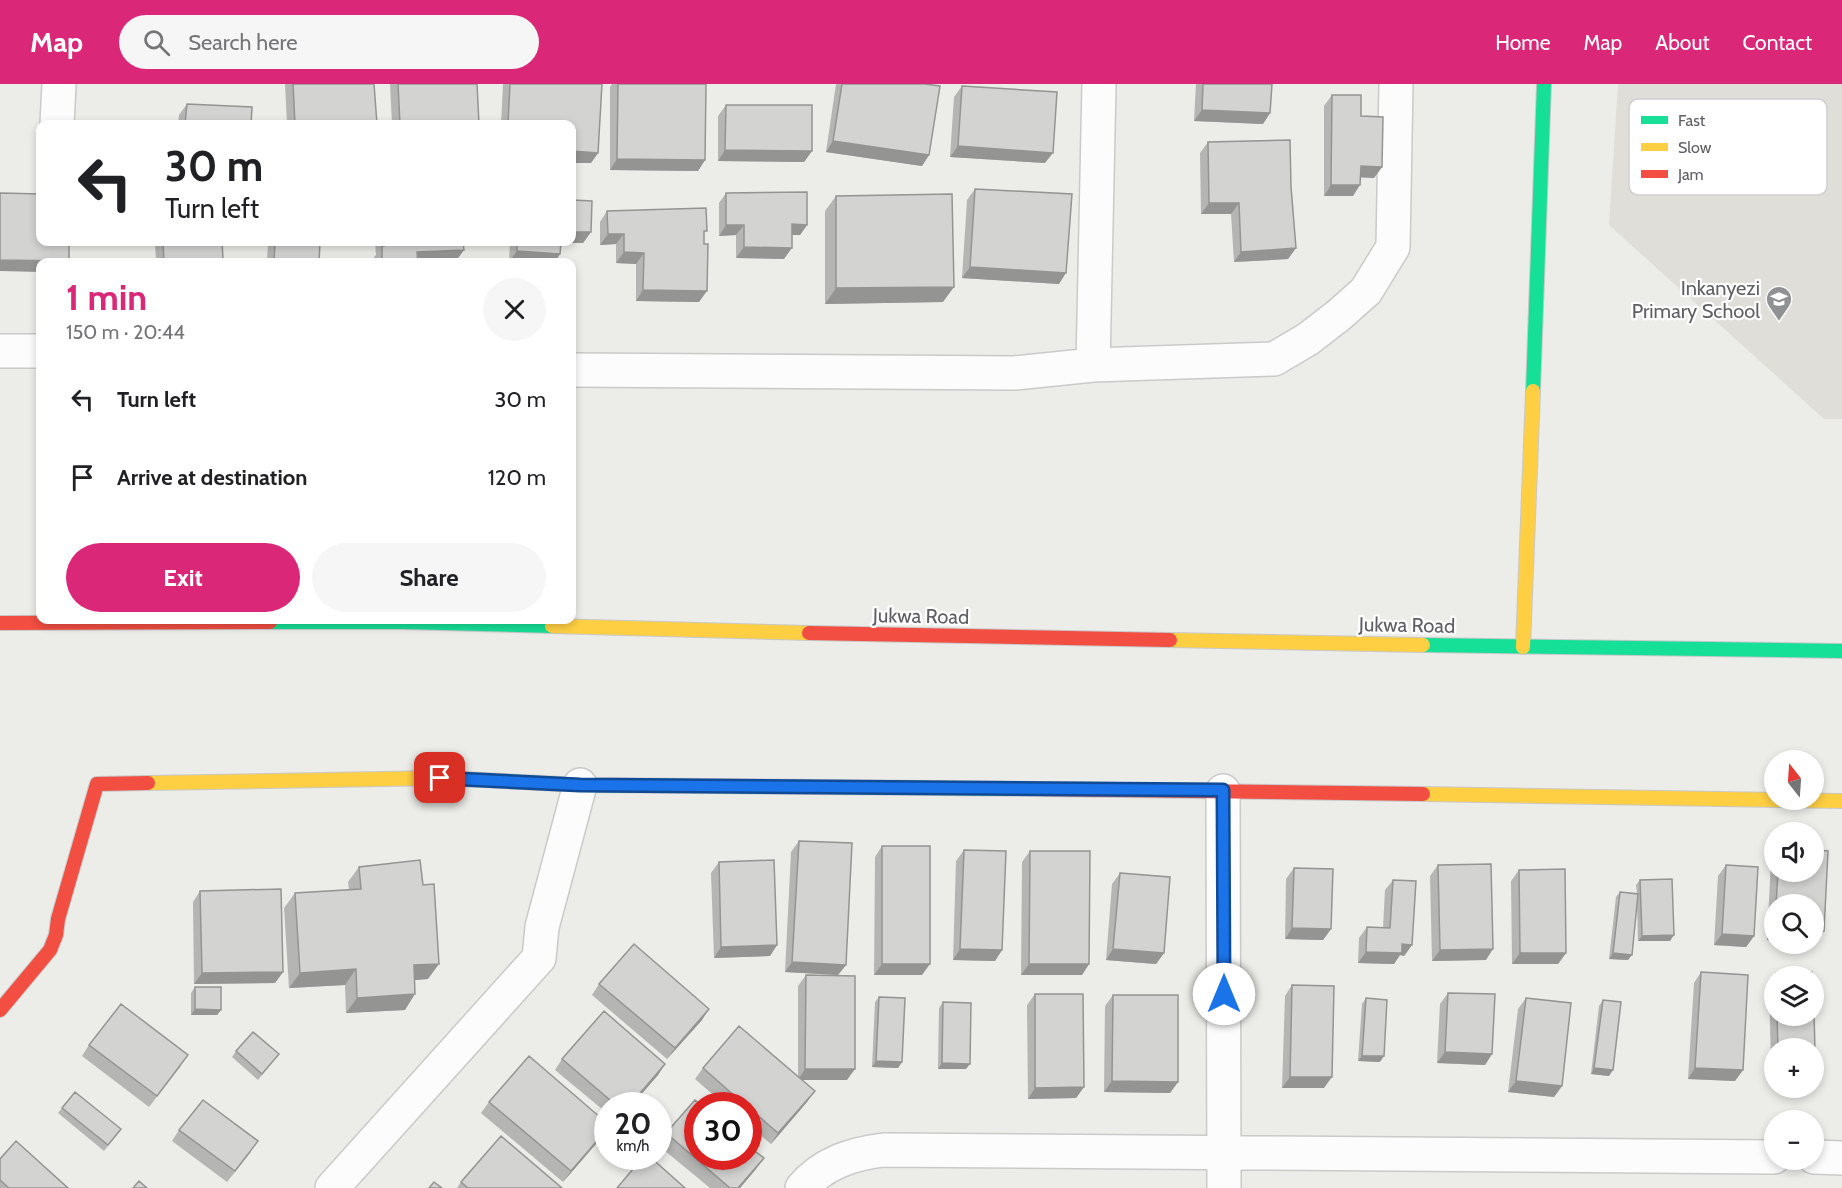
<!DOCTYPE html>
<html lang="en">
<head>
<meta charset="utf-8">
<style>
	body { margin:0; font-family:Cabin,sans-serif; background:#f6f6f6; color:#202124; height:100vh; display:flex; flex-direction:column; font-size:22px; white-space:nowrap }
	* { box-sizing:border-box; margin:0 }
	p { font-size:20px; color:#757577 }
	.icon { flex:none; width:33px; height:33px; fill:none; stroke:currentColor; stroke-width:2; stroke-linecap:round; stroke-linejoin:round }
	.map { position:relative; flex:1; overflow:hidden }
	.details { position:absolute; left:36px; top:174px; width:540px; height:366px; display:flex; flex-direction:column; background:#fff; border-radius:12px; box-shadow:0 3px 9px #0003 }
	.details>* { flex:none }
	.top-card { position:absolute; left:36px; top:36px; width:540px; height:126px; border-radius:12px; box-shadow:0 3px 9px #0003; background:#fff; color:#202124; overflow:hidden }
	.needle { width:39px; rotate:343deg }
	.tools { position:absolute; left:1764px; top:666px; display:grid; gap:12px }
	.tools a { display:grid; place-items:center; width:60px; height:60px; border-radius:50%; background:#fff; box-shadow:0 3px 9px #0003; font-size:30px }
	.speed { position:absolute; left:594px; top:1008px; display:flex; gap:12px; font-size:30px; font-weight:700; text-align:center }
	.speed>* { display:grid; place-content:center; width:78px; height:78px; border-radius:50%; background:#fff; box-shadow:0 3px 9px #0003; line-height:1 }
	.speed small { font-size:15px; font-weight:400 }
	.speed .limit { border:9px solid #d22; background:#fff; color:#111 }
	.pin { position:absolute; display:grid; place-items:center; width:51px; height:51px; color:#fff; margin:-26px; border-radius:12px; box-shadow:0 3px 9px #0006 }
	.me { position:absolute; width:66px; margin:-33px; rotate:0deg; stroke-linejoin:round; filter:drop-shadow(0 0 4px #0008) }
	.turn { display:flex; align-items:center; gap:21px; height:126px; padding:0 30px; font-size:27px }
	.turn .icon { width:78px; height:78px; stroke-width:2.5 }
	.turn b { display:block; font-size:42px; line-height:51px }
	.round { display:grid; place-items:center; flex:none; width:63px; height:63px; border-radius:32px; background:#f6f6f6 }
	.summary { display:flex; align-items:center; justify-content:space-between; height:102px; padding:0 30px }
	h1 { font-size:36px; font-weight:700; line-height:45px; color:#db2777 }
	.primary-button { display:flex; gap:12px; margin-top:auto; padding:12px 30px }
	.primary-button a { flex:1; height:69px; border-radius:36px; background:#db2777; color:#fff; font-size:24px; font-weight:700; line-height:69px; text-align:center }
	.primary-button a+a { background:#f6f6f6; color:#202124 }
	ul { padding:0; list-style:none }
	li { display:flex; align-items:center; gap:18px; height:78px; padding:0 30px }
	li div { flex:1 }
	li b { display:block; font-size:22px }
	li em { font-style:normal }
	header { display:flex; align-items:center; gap:36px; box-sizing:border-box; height:84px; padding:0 30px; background:#db2777; color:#fff }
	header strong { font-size:28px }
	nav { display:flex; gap:33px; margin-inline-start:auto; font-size:21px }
	.search { width:420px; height:54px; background:#f6f6f6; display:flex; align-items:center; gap:15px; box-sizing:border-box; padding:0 21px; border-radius:33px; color:#757577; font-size:22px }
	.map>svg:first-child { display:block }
	.education { fill:#dfded8 }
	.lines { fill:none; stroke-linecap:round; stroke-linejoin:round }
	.street-casing { stroke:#cacac9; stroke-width:36 }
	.fast-casing { stroke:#c8c8c9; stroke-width:16 }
	.slow-casing { stroke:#c8c8c9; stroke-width:16 }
	.jam-casing { stroke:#c8c8c9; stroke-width:16 }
	.street { stroke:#fcfcfc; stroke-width:33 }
	.fast { stroke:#16e098; stroke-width:14 }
	.slow { stroke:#ffcf43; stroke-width:14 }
	.jam { stroke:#f24e42; stroke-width:14 }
	.wall { fill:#b5b5b4 }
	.shaded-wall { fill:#949492 }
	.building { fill:#d3d3d1; stroke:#949492; stroke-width:1.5 }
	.route-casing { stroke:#114b97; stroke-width:15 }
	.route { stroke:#1a73e8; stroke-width:10 }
	.labels { text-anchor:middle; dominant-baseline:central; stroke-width:4.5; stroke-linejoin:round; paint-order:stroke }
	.poi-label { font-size:20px; fill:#5e6065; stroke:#fff; text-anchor:end }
	.street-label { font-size:20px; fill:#5e6065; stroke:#fff }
	.key { fill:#fff; stroke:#cfcfd1; stroke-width:1.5 }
	.key-label { font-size:16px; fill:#5e6065 }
</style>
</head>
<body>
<header>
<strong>Map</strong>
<div class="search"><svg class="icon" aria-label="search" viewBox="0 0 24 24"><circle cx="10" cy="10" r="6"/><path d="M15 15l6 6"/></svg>Search here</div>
<nav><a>Home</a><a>Map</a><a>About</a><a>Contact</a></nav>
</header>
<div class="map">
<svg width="1842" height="1104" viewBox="0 0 1842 1104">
	<rect width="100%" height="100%" fill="#ecece8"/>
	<path class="education" d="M1618,0H1842V335H1824L1609,141Z"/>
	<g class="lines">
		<g class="street-casing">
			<path id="street" d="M57,40L59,0
				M0,267H40
				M1093,281L1099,0
				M572,286L1015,289L1093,281L1274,275L1308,255L1339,231L1366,207L1393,163L1396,0
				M1223,707L1224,1104
				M1814,1073L1842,1074
				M332,1104L539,874L542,843L580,701
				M802,1104C823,1079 852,1070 883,1066L1774,1073"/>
		</g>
		<g class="fast-casing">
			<path id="fast" d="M1533,307L1544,0
				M270,538H404L552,542
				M1423,561L1842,567
				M504,697L580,701L1037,705"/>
		</g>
		<g class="slow-casing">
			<path id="slow" d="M552,542L809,549
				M1170,556L1423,561
				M1523,563L1533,307
				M148,699L439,694L504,697
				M1423,710L1842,717"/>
		</g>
		<g class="jam-casing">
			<path id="jam" d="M0,539L270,538
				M809,549L1170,556
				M1037,705L1423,710
				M0,926L50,866L56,851L58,835L97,700L148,699"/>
		</g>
		<use href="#street" class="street"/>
		<use href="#fast" class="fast"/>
		<use href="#slow" class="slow"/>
		<use href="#jam" class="jam"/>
	</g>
	<path class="wall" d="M285,0H374L377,40H287Z
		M390,0H477L479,40H392Z
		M503,0H602L598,69L591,79L572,40H501Z
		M612,0H706L705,76L698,87L610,86V3Z
		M836,0H925L929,71L922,82L826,68Z
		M1196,0H1272L1270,29L1263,40L1194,37Z
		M962,2L1045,79L950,73L954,13Z
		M1332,11L1361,32L1382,83L1374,94L1360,93L1353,112H1324V22Z
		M187,20L251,40H178L179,31Z
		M726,21L812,67L804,78L718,77V32Z
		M1208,58L1291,103L1296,164L1288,175L1234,178L1231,130H1201L1200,69Z
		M975,105L1059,200L962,194L967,116Z
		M726,109L807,141L800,151H792L784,175L736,174V151L719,152V119Z
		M836,112L943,218L825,220V127Z
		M607,127L704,151L699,218L636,217V180L616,179V160L600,161V138Z
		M591,148L583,159H561L560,170L555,178H509L510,158H572Z
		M155,158H222L223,175L220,178H156Z
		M268,158H320L319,178H267Z
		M375,158H463L456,177L418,178H374V173L376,171Z
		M799,757L846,881L838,891L785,888L791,768Z
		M882,762L922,891H874L875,773Z
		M964,766L1002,866L995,877L953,876L956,777Z
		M1030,767L1089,880L1082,891H1021L1022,778Z
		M1774,771V788H1814L1816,858H1814V820H1774V857L1767,856L1771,776Z
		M719,778L777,861L770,872L714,874L711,789Z
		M1438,781L1486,876L1432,877L1430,792Z
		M1726,781L1754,852L1746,863L1714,861L1718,792Z
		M359,783L428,895L415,896L405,926L346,929L345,901L289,904L284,824L295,809L349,806L348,798Z
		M1294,784L1331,845L1323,856L1285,855L1286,795Z
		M1519,786L1566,869L1558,880H1512L1511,797Z
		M1120,789L1164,869L1156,880L1106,876L1112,800Z
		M1393,796L1412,861L1404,872L1400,871L1394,880L1358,879L1359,854L1367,843L1383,844L1385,806Z
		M1640,796L1670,857H1638L1637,821L1628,876L1609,875L1616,813L1620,808L1637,809L1636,801Z
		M200,807L283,888L275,899L194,900L193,818Z
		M1701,888L1743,986L1735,997L1688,995L1694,899Z
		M1776,889L1812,892H1774V932H1814L1815,968L1814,970V964H1774V980H1771L1769,900Z
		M806,891L847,996H801L807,1018L771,1060L748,1041V1022H726L695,995L703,984L798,993V902Z
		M599,900L702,936L667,975L592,911Z
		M1292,901L1324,1004H1282L1285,912Z
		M195,903L221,926L217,931H191V909Z
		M1448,909L1492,970L1485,981L1437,979L1440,920Z
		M1035,910L1084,1003L1076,1014L1028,1015L1027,921Z
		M1113,911L1178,998L1170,1009L1104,1008L1105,922Z
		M879,913L902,978L898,984L872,983L875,918Z
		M1366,914L1380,978L1358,977L1362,920Z
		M1526,914L1562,1002L1554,1013L1508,1008L1518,925Z
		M1603,916L1609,992L1591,990L1599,922Z
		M943,918L966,985H938L939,924Z
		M89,961L181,982L149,1023L82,972Z
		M236,967L279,970L258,996L232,973Z
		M562,975L665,980L658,991L631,1022H608V1030L555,986Z
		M489,1018L602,1053L563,1098L481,1029Z
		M62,1024L121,1045L104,1067L58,1029Z
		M179,1046L251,1068L227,1098L172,1057Z
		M666,1049L756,1085L740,1104H710L658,1061Z
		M0,1075L68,1104H0Z
		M461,1098L562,1104H457Z"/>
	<path class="shaded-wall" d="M1202,26L1270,29L1263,40L1194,37Z
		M833,57L929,71L922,82L826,68Z
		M958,62L1053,69L1045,79L950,73Z
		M725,66L812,67L804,78L718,77Z
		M572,67L598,69L591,79H572Z
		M617,75L705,76L698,87L610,86Z
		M1361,82L1382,83L1374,94L1353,93Z
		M1331,101H1360L1353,112H1324Z
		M1209,119H1239L1231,130H1201Z
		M792,140L807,141L800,151H785Z
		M726,141H744L736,151L719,152Z
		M572,148H591L583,159H554L555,158H572Z
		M608,150H624L616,160L600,161Z
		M744,163L792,164L784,175L736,174Z
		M1296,164L1288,175L1234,178L1241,168Z
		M464,166L456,177L410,178L417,168Z
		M517,167L560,170L555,178H509Z
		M624,168L644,169L636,180L616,179Z
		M223,175L220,178H164Z
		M0,176L69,177L68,178H40V188L0,187Z
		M970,183L1066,189L1059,200L962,194Z
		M954,203L943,218L825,220L836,204Z
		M643,206L707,207L699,218L636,217Z
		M1292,844L1331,845L1323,856L1285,855Z
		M1774,845V857L1767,856Z
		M1814,847H1824L1816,858H1814Z
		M1722,850L1754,852L1746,863L1714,861Z
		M1674,851L1670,857H1638L1642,852Z
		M1402,860L1412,861L1404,872L1400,871L1394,880L1358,879L1366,868Z
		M777,861L770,872L714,874L721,863Z
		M960,865L1002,866L995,877L953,876Z
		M1113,865L1164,869L1156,880L1106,876Z
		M1493,865L1486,876L1432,877L1440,866Z
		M1520,869H1566L1558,880H1512Z
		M1613,869L1632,871L1628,876L1609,875Z
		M792,878L846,881L838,891L785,888Z
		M439,880L428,895L403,897L414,881Z
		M882,880H930L922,891H874Z
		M1029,880H1089L1082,891H1021Z
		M356,885L345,901L289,904L300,889Z
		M283,888L275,899L194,900L202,889Z
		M415,910L405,926L346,929L357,914Z
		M195,925L221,926L217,931H191Z
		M709,925L702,936L667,975L675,964Z
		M1445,968L1492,970L1485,981L1437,979Z
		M1362,972H1384L1380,978L1358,977Z
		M876,977L902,978L898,984L872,983Z
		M942,979L970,980L966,985H938Z
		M665,980L658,991L631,1022H629Z
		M1594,984L1613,986L1609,992L1591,990Z
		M1695,984L1743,986L1735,997L1688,995Z
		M805,985H855L847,996H798Z
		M1290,993H1332L1324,1004H1282Z
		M1112,997L1178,998L1170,1009L1104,1008Z
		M1516,997L1562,1002L1554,1013L1508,1008Z
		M1084,1003L1076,1014L1028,1015L1035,1004Z
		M815,1007L807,1018L771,1060L778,1049Z
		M608,1045L602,1053L563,1098L571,1087Z
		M764,1074L756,1085L740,1104H738Z"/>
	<path class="building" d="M293,0H374L377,40H295Z
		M398,0H477L479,40H400Z
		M510,0H602L598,69L572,67V40H508Z
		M618,0H706L705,76L617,75Z
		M842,0H925L940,2L929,71L833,57Z
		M1203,0H1272L1270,29L1202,26Z
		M962,2L1057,8L1053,69L958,62Z
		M1332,11H1361V32L1383,33L1382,83L1361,82L1360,101H1331Z
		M187,20L252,23L251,40H185Z
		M726,21H812V67L725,66Z
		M1290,56L1291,103L1296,164L1241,168L1239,119H1209L1208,58Z
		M975,105L1072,110L1066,189L970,183Z
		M807,108V141L792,140V164L744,163V141H726V109Z
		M0,109L40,110V158H69V177L0,176Z
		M952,110L954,203L836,204V112Z
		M572,116L592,117L591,148H572Z
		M706,124L707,147H704V160H708L707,207L643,206L644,169L624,168V150H608L607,127Z
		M163,158H222L223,175L164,178Z
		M275,158H320L319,178H274Z
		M384,158H463L464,166L417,168L418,178H382V162H384Z
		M517,158H561L560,170L517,167Z
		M799,757L852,759L846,881L792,878Z
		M882,762H930V880H882Z
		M964,766L1006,767L1002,866L960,865Z
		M1814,766L1828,767L1824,847H1814V820H1776L1778,788H1814Z
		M1030,767H1090L1089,880H1029Z
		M420,776L423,801L434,800L439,880L414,881L415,910L357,914L356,885L300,889L295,809L361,805L359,783Z
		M774,776L777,861L721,863L719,778Z
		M1491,780L1493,865L1440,866L1438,781Z
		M1726,781L1758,783L1754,852L1722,850Z
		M1294,784L1333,785L1331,845L1292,844Z
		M1565,785L1566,869H1520L1519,786Z
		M1120,789L1170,793L1164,869L1113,865Z
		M1672,795L1674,851L1642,852L1640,796Z
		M1393,796L1416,797L1412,861L1402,860V869L1366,868L1367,843L1390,844Z
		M281,805L283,888L202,889L200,807Z
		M1620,808L1638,810L1632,871L1613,869Z
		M634,860L709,925L675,964L599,900Z
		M1701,888L1748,891L1743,986L1695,984Z
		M1812,888V892H1777L1776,889Z
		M806,891L855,892V985H805Z
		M1292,901L1334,902L1332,993H1290Z
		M195,903H221V926L195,925Z
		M1448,909L1495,910L1492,970L1445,968Z
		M1035,910H1083L1084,1003L1035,1004Z
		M1113,911H1178V998L1112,997Z
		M879,913L905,914L902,978L876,977Z
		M1366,914L1387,916L1384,972H1362Z
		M1526,914L1571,919L1562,1002L1516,997Z
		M1603,916L1621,918L1613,986L1594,984Z
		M943,918L971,919L970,980L942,979Z
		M121,920L188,971L157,1012L89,961Z
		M604,927L665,980L629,1022H617L562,975Z
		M1814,927L1815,968H1814V964H1778L1777,932H1814Z
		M739,942L815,1007L778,1049L748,1023V1022H746L703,984Z
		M253,948L279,970L262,990L236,967Z
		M529,972L608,1040V1044L571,1087L489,1018Z
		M75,1008L121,1045L108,1061L62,1024Z
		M203,1016L258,1057L235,1087L179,1046Z
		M695,1016L702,1022H698V1072H748V1062L764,1074L738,1104H730L666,1049Z
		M501,1052L562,1104H468L461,1098Z
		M16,1057L68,1104H9L0,1096V1075Z
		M644,1072H649L685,1104H617Z
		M139,1097L147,1104H133Z
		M434,1098L442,1104H429Z"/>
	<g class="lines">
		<g class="route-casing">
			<path id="route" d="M440,694L580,701L1223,706L1224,910"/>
		</g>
		<use href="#route" class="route"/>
	</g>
	<defs>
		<g id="school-pin" transform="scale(1.35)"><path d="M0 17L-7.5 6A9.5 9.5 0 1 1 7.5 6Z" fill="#909193" stroke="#fff"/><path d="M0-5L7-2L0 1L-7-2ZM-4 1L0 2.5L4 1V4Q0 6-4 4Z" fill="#fff"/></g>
	</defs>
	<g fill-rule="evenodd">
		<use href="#school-pin" x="1779" y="215"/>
	</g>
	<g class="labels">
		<g class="poi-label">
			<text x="1760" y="204">Inkanyezi<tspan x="1760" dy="23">Primary School</tspan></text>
		</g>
		<g class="street-label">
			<text transform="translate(921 532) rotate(1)">Jukwa Road</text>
			<text transform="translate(1407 541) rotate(1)">Jukwa Road</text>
		</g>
	</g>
	<rect x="1629" y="15" width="198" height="96" rx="9" class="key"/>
	<rect x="1641" y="32" width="27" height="8" fill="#16e098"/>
	<rect x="1641" y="59" width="27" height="8" fill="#ffcf43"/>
	<rect x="1641" y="86" width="27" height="8" fill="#f24e42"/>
	<g class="key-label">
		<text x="1678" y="42">Fast</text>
		<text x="1678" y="69">Slow</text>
		<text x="1678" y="96">Jam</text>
	</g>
</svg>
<div class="tools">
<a><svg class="needle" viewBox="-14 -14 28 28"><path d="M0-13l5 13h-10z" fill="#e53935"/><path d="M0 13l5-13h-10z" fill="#757577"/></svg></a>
<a><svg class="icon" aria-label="sound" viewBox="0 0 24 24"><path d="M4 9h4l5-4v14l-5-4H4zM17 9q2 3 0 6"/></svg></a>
<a><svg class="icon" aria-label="search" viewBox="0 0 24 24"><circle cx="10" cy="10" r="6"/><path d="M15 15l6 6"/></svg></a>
<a><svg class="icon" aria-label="layers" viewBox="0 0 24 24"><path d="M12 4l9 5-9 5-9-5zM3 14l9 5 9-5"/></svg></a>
<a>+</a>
<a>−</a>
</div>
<div class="speed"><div>20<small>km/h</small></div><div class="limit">30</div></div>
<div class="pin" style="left:440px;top:694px;background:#d93025"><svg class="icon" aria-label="arrive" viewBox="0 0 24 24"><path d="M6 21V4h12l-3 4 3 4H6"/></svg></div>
<svg class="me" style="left:1224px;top:910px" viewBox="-20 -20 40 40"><circle r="19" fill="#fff"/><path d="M0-13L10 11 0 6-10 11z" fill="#1a73e8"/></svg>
<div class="top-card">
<div class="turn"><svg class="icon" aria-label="left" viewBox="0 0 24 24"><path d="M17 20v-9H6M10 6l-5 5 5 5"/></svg><div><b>30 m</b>Turn left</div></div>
</div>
<section class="details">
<div class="summary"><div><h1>1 min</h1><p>150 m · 20:44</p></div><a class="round"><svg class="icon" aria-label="close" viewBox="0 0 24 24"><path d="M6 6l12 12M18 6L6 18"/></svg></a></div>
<ul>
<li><svg class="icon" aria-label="left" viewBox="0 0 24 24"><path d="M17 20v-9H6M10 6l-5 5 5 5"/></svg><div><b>Turn left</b></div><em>30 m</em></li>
<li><svg class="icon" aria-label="arrive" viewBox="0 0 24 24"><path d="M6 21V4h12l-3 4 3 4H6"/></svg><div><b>Arrive at destination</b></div><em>120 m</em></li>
</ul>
<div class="primary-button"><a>Exit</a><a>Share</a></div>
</section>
</div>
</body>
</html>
